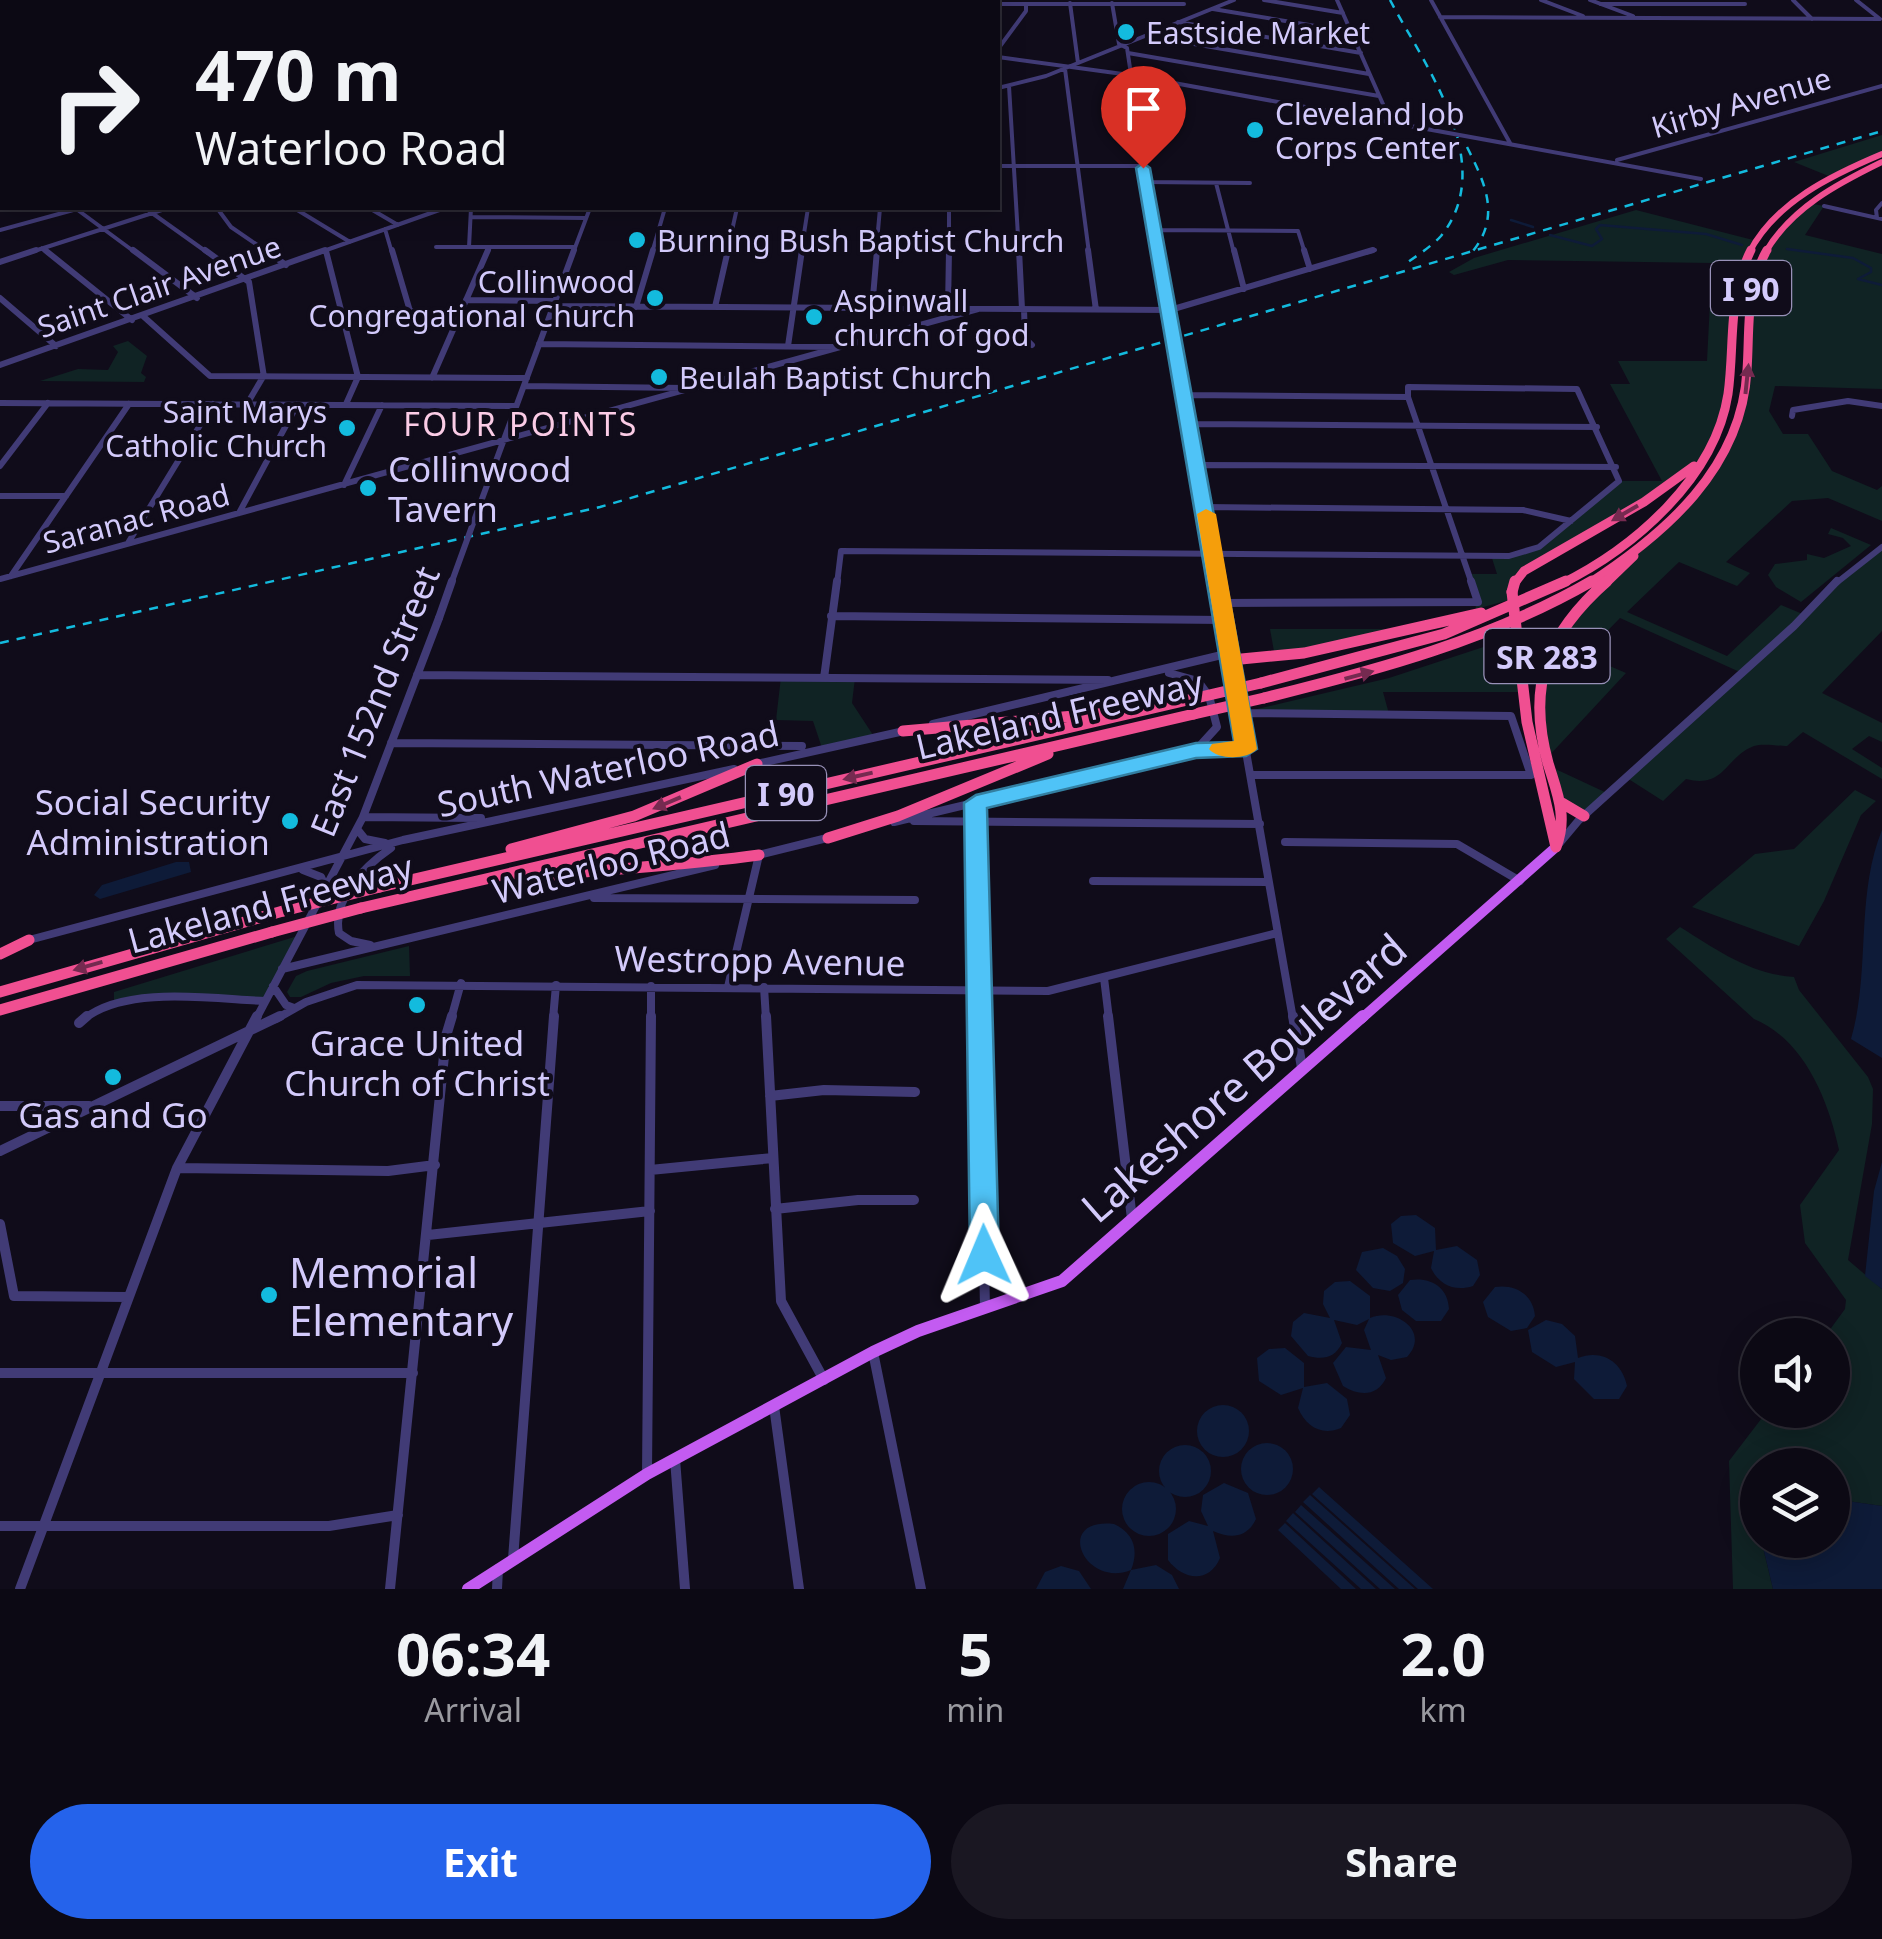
<!DOCTYPE html>
<html lang="en">
<head>
<meta charset="utf-8">
<style>
	body { margin:0; font-family:"Noto Sans",sans-serif; background:#1a1722; color:#f1f3f6; height:100vh; display:flex; flex-direction:column; font-size:38px; white-space:nowrap }
	* { box-sizing:border-box; margin:0 }
	p { font-size:32px; color:#9a9aa0 }
	.icon { flex:none; width:55px; height:55px; fill:none; stroke:currentColor; stroke-width:2; stroke-linecap:round; stroke-linejoin:round }
	.map { position:relative; height:1589px; overflow:hidden }
	.side { display:flex; flex-direction:column; background:#0c0914; flex:1 }
	.side>* { flex:none }
	.banner { position:absolute; left:0px; top:0px; width:1000px; height:210px; box-shadow:0 5px 25px #0003,0 0 0 2px #2c2a34; background:#0c0914; color:#f1f3f6; overflow:hidden }
	.tools { position:absolute; left:1740px; top:1318px; display:grid; gap:20px }
	.tools a { display:grid; place-items:center; width:110px; height:110px; border-radius:50%; background:#0c0914; box-shadow:0 5px 25px #0003,0 0 0 2px #2c2a34; font-size:50px }
	.pin { position:absolute; display:grid; place-items:center; width:85px; height:85px; color:#fff; margin:-102px -42px; border-radius:50% 50% 50% 0; rotate:-45deg; box-shadow:0 0 10px #0007 }
	.pin .icon { rotate:45deg }
	.me { position:absolute; width:110px; margin:-55px; rotate:359deg; stroke-linejoin:round; filter:drop-shadow(0 0 8px #0008) }
	.turn { display:flex; align-items:center; gap:35px; height:210px; padding:0 30px; font-size:45px }
	.turn .icon { width:130px; height:130px; stroke-width:2.5 }
	.turn b { display:block; font-size:70px; line-height:85px }
	.eta { display:flex; justify-content:space-evenly; align-items:center; height:170px; text-align:center }
	.eta b { font-size:60px; font-weight:700; line-height:70px }
	.action { display:flex; gap:20px; margin-top:auto; padding:20px 30px }
	.action a { flex:1; height:115px; border-radius:60px; background:#2563eb; color:#fff; font-size:40px; font-weight:700; line-height:115px; text-align:center }
	.action a+a { background:#1a1722; color:#f1f3f6 }
	.map>svg:first-child { display:block }
	.green { fill:#102324 }
	.water { fill:#0e1b38 }
	.lines { fill:none; stroke-linecap:round; stroke-linejoin:round }
	.stream { stroke:#0e1b38; stroke-width:2.5 }
	.minor-far3 { stroke:#413b76; stroke-width:4 }
	.minor-far2 { stroke:#413b76; stroke-width:6 }
	.minor-far1 { stroke:#413b76; stroke-width:8 }
	.minor { stroke:#413b76; stroke-width:10 }
	.major-far2 { stroke:#c35bf1; stroke-width:6 }
	.major-far1 { stroke:#c35bf1; stroke-width:10 }
	.major { stroke:#c35bf1; stroke-width:12 }
	.highway-far2 { stroke:#f04f91; stroke-width:6 }
	.highway-far1 { stroke:#f04f91; stroke-width:9 }
	.highway { stroke:#f04f91; stroke-width:11 }
	.rail { stroke:#13bbde; stroke-width:2.5; stroke-dasharray:9 8; stroke-linecap:butt }
	.minor-bridge-far1 { stroke:#413b76; stroke-width:6 }
	.minor-bridge { stroke:#413b76; stroke-width:8 }
	.highway-bridge { stroke:#f04f91; stroke-width:11 }
	.oneway { fill:#752a50 }
	.route { fill:#4fc3f7; stroke:#337fa1; stroke-width:2.5 }
	.slow { fill:#f59e0b }
	.poi-dot { fill:#13bbde; stroke:#100c1a; stroke-width:4 }
	.labels { text-anchor:middle; dominant-baseline:central; stroke-width:8; stroke-linejoin:round; paint-order:stroke }
	.far-poi-label { font-size:30px; fill:#d3cafb; stroke:#100c1a; text-anchor:start }
	.far-street-label { font-size:30px; fill:#d3cafb; stroke:#100c1a }
	.shield { fill:#100c1a; stroke:#9891b8; stroke-width:2.5 }
	.shield-label { font-size:32px; font-weight:bold; fill:#d3cafb }
	.far-neighbourhood-label { font-size:32px; letter-spacing:2.5px; fill:#fbcce6; stroke:#100c1a }
	.poi-label { font-size:35px; fill:#d3cafb; stroke:#100c1a }
	.street-label { font-size:35px; fill:#d3cafb; stroke:#100c1a }
	.near-street-label { font-size:42px; fill:#d3cafb; stroke:#100c1a }
	.near-poi-label { font-size:42px; fill:#d3cafb; stroke:#100c1a; text-anchor:start }
</style>
</head>
<body>
<div class="map">
<svg width="1882" height="1589" viewBox="0 0 1882 1589">
	<rect width="100%" height="100%" fill="#100c1a"/>
	<path class="green" d="M1882,135V154L1831,177L1794,162Z
		M1808,203L1824,206L1805,235L1882,254V389L1775,386L1769,411L1783,434H1808L1832,471L1877,490L1882,486V521L1828,498L1792,501L1726,562L1750,573L1737,586L1679,562L1627,612L1727,656L1781,605L1805,615L1845,573L1882,547V631L1822,693L1882,723V742L1869,736L1852,749L1882,768V779L1803,732L1787,746C1778,746 1763,743 1754,746C1725,757 1725,789 1686,779L1663,801L1627,778L1742,673L1620,618L1584,655L1626,673L1547,758L1540,714L1560,630L1689,503L1738,426L1748,313L1763,255Z
		M1636,210L1757,241L1738,281L1733,376L1705,457L1663,490L1524,571L1513,599L1476,609L1471,574H1497L1491,555L1533,551L1619,481H1662L1610,384H1630L1618,361H1707L1712,263L1508,260L1454,275L1449,272L1474,258Z
		M128,341L147,356L141,373L146,377L144,382L40,381L78,369L108,370L118,352L113,346Z
		M1831,528L1871,545L1801,602L1776,587L1768,575L1775,564L1807,560V554L1824,558L1851,546L1843,538L1828,534Z
		M1270,629H1397L1275,657Z
		M1517,636L1524,692H1383L1389,714L1240,713L1389,678Z
		M781,677L855,678L852,703L875,738L823,751L813,721L776,720Z
		M1549,766L1609,794L1584,816L1566,807Z
		M1855,790L1876,801L1861,815L1824,901L1799,946L1692,907L1755,854L1794,849Z
		M1680,927C1717,950 1750,974 1794,977L1799,990L1868,1077L1873,1089L1872,1124L1848,1260L1882,1289V1506L1833,1499L1832,1465H1758V1540H1765L1762,1543L1773,1589H1733L1729,1461L1768,1410H1832V1335H1826L1845,1309L1846,1300L1805,1243L1800,1205L1839,1150C1828,1099 1804,1040 1754,1019L1666,939Z
		M301,935L265,1001L141,999L114,1004V992Z
		M409,946L410,976H364L331,983L301,997H290L287,992L296,976L307,971Z"/>
	<path class="water" d="M1882,830V1058L1851,1039C1871,970 1855,897 1882,830Z
		M176,862H189L191,872L100,899L94,895L102,885Z
		M1882,1162V1289L1865,1276L1874,1191Z
		M1416,1215L1435,1228L1436,1250L1457,1246L1477,1260L1480,1275L1473,1286C1455,1292 1439,1285 1431,1268L1434,1251L1415,1256L1393,1243L1391,1224L1401,1216Z
		M1383,1248L1397,1256L1405,1269L1403,1283L1390,1291L1373,1288L1356,1270L1362,1252Z
		M1410,1280C1431,1277 1448,1287 1449,1309L1441,1321H1416L1402,1310L1398,1295Z
		M1350,1281L1370,1296V1318C1395,1307 1431,1331 1407,1357L1391,1360L1378,1355L1386,1378C1377,1397 1359,1396 1343,1386L1333,1363L1346,1347L1371,1350L1364,1330L1369,1319L1357,1325L1334,1320L1342,1343C1335,1358 1323,1360 1308,1356L1291,1336L1293,1322L1304,1313L1330,1318L1323,1304L1324,1291L1335,1282Z
		M1495,1287C1515,1284 1533,1294 1535,1316L1527,1328L1511,1331L1488,1317L1483,1302Z
		M1546,1320L1562,1324L1575,1336L1578,1358C1601,1349 1622,1361 1627,1386L1619,1399H1594L1574,1379L1575,1362L1556,1367L1532,1352L1528,1330Z
		M1285,1348L1304,1363V1387L1327,1383L1347,1399L1350,1415L1341,1428C1322,1436 1306,1427 1298,1408L1303,1388L1281,1395L1259,1381L1257,1358L1269,1349Z
		M1197 1431a26 26 0 1 1 52 0a26 26 0 1 1-52 0Z
		M1241 1469a26 26 0 1 1 52 0a26 26 0 1 1-52 0Z
		M1159 1471a26 26 0 1 1 52 0a26 26 0 1 1-52 0Z
		M1122 1509a27 27 0 1 1 54 0a27 27 0 1 1-54 0Z
		M1224,1483L1248,1493L1256,1519C1247,1538 1231,1539 1213,1531L1220,1558C1209,1584 1183,1580 1168,1560V1534L1189,1521L1208,1526L1201,1511L1203,1495Z
		M1319,1487L1433,1589H1418L1312,1494Z
		M1310,1495L1415,1589H1399L1303,1502Z
		M1833,1499L1882,1506V1589H1773L1762,1543L1832,1540Z
		M1301,1505L1395,1589H1380L1295,1512Z
		M1293,1513L1376,1589H1361L1286,1521Z
		M1285,1523L1356,1589H1341L1278,1530Z
		M1114,1524C1134,1533 1139,1550 1131,1570L1156,1565L1172,1575L1179,1589H1123L1131,1570C1084,1589 1053,1517 1114,1524Z
		M1061,1566L1079,1571L1091,1589H1036L1045,1572Z"/>
	<g class="lines">
		<path class="stream" d="M1511,220L1533,227
			M1550,235L1592,246L1602,239L1596,229L1600,225L1706,234L1742,245
			M1787,249L1853,258L1871,268V272L1858,279L1882,285"/>
		<path class="minor-far3" d="M16,0L20,2
			M90,0L94,2
			M182,0L187,2
			M241,0L246,2
			M300,0L305,2
			M951,0L972,2
			M1264,0L1343,13
			M1337,0L1390,120
			M1431,0L1510,143
			M1541,0L1583,16
			M1590,0L1633,16
			M1793,0L1812,19
			M1856,0L1880,19
			M53,2L65,0
			M112,2L123,0
			M735,2L750,0
			M1070,3L1078,63
			M1112,3L1119,44L1127,48L1158,253
			M998,4H1184
			M1600,4H1745
			M1213,9L1352,32
			M1440,17L1880,19
			M1178,22L1361,53
			M1147,36L1369,74
			M998,49L1026,11V4
			M1128,53L1379,96
			M998,57L1130,75L1701,179
			M1065,69L1089,253
			M1009,86L1019,253
			M998,88L1046,76L1234,0
			M1617,160L1882,86
			M998,166H1143
			M1145,182L1250,183
			M1216,183L1234,253
			M1824,206L1882,219
			M75,208L136,253
			M145,208L208,253
			M217,208L231,227L269,253
			M294,208L350,242
			M369,208L398,225
			M471,217L586,218
			M1877,218L1876,210L1882,203
			M385,229L392,253
			M0,230L77,209
			M1155,230L1298,231L1305,253
			M436,247H575
			M469,247L471,208
			M42,248L48,253
			M28,253L168,208
			M318,253L445,208
			M487,253L490,247
			M573,253L590,208
			M652,253L665,208
			M727,253L737,208
			M801,253L808,208
			M876,253L880,208
			M949,253V208
			M1365,253L1375,250"/>
		<path class="minor-far2" d="M45,250L132,320
			M133,250L197,298
			M205,250L249,282L264,377
			M265,250L286,265
			M392,250L410,311L461,312
			M1019,250L1022,309
			M1088,250L1096,310
			M1157,250L1216,584
			M1234,250L1244,289
			M1304,250L1310,269
			M326,251L358,377L346,404
			M0,262L36,250
			M0,298L56,346
			M466,300L555,301
			M553,306L1170,310L1373,250
			M636,307L653,250
			M715,307L728,250
			M872,309L877,250
			M948,309L949,250
			M1024,309L1025,338L1032,345
			M143,316L210,376L527,378
			M539,344L836,347
			M788,346L802,250
			M0,365L325,250
			M432,378L488,250
			M524,386L686,388
			M1185,395L1408,397
			M1408,397L1472,584
			M0,403L516,406
			M247,404L263,377
			M1792,416L1793,410L1848,401L1882,406
			M1190,424L1597,427
			M1198,465L1616,467
			M0,466L48,403
			M344,485L382,405
			M0,496H66
			M479,507L574,250
			M1205,507L1523,510L1571,521
			M239,513L297,405
			M128,543L213,404
			M11,576L129,404
			M0,579L978,309
			M837,584L841,551L1509,556L1539,547L1619,481L1577,389L1408,387V397
			M1835,584L1882,547"/>
		<path class="minor-far1" d="M1216,581L1293,1019
			M1221,603L1478,602L1471,581
			M831,616L1224,620
			M1169,673L1198,681L1209,696L1217,727L1196,750
			M417,675L1108,680
			M824,678L837,581
			M1240,713L1511,716L1531,775H1252
			M933,724L1230,653
			M391,743L802,746
			M752,765L904,731
			M975,803L979,1019
			M363,817L481,818
			M914,821L1260,824
			M894,822L1196,750L1246,749
			M357,829L365,839L385,843
			M1285,842L1457,844L1520,881
			M1558,845L1579,820L1794,626L1837,581
			M758,855L831,837
			M303,870L321,877L326,888
			M1093,881L1268,882
			M594,898L915,900
			M29,940L403,840L734,769
			M370,945L351,941L339,933C332,898 365,866 391,848
			M282,969L715,865
			M1104,978L1109,1019
			M273,986L286,1005L294,1008
			M728,987L759,855
			M764,987L766,1019
			M84,1019C126,985 214,999 265,1001
			M256,1019L363,817L439,618
			M276,1019L306,1002L357,985L1048,991L1277,933
			M451,1019L461,983
			M553,1019L556,985
			M651,1019V986"/>
		<path class="minor" d="M766,1016L781,1301L824,1380
			M979,1016L985,1308
			M1108,1016L1132,1219
			M1293,1016L1302,1068
			M79,1023L87,1016
			M770,1096L824,1090L915,1092
			M0,1106H89
			M0,1151L280,1016
			M177,1168L388,1171L435,1165
			M650,1170L773,1158
			M775,1209L858,1200H914
			M0,1224L14,1296L128,1297
			M428,1235L650,1211
			M873,1352L921,1589
			M0,1373H413
			M774,1406L799,1589
			M675,1459L685,1589
			M647,1474L651,1016
			M0,1526H329L398,1515
			M513,1559L554,1016
			M20,1589L177,1168L257,1016
			M390,1589L446,1036L452,1016
			M497,1589L498,1569"/>
		<path class="major-far2" d="M128,2L139,0"/>
		<path class="major-far1" d="M1361,1019L1556,847"/>
		<path class="major" d="M468,1589L647,1474L873,1352L918,1331L1062,1281L1363,1016"/>
		<path class="highway-far2" d="M1749,253C1775,202 1832,175 1882,154
			M1765,253C1791,208 1837,184 1882,162"/>
		<path class="highway-far1" d="M1514,584L1524,571L1644,502L1694,466
			M1561,584C1634,548 1715,478 1728,394C1735,344 1727,297 1751,250
			M1588,584C1665,534 1742,468 1747,370C1750,328 1745,288 1767,250
			M1605,584L1634,556"/>
		<path class="highway" d="M1512,592L1515,581
			M1517,636L1527,722L1556,847
			M1231,660L1304,653L1481,613
			M1261,683L1444,634L1566,581
			M1264,698C1377,670 1490,640 1592,581
			M903,731L1109,713
			M1562,803L1584,816
			M828,838L898,816L1048,754
			M1556,847C1568,816 1557,793 1548,763C1526,684 1548,633 1607,581
			M511,849L634,816L757,764
			M508,880C592,869 675,867 759,855
			M380,887L1192,699
			M361,908L1194,714
			M0,954L29,940
			M0,992L283,911
			M0,1010L272,932"/>
		<path class="rail" d="M1390,0C1425,66 1499,164 1441,236C1431,247 1416,256 1404,265
			M362,2L369,0
			M1467,147C1485,183 1501,216 1473,251
			M0,643L600,507L1882,131"/>
		<path class="minor-bridge-far1" d="M451,584L479,507"/>
		<path class="minor-bridge" d="M439,618L452,581"/>
		<path class="highway-bridge" d="M1512,592L1517,636
			M1192,699L1261,683
			M1194,714L1264,698
			M283,911L380,887
			M272,932L361,908"/>
	</g>
	<defs><path id="oneway-solid" d="M-6-.8H1V-3.2L6.5 0L1 3.2V.8H-6Z" transform="scale(2.5)"/></defs>
	<g class="oneway">
		<use href="#oneway-solid" transform="translate(1747 379) rotate(-84)"/>
		<use href="#oneway-solid" transform="translate(1625 513) rotate(150)"/>
		<use href="#oneway-solid" transform="translate(1359 675) rotate(-15)"/>
		<use href="#oneway-solid" transform="translate(858 776) rotate(167)"/>
		<use href="#oneway-solid" transform="translate(667 803) rotate(157)"/>
		<use href="#oneway-solid" transform="translate(88 966) rotate(164)"/>
	</g>
	<path class="route" d="M1143,163L1150,168L1257,749L1246,756L1196,758L987,808L999,1255L995,1264L984,1268L974,1264L970,1255L964,803L976,795L1196,743L1234,742L1136,168Z"/>
	<path class="slow" d="M1206,509L1216,514L1257,749C1247,760 1218,760 1209,749L1212,744L1234,741L1197,514Z"/>
	<g class="poi-dot">
		<circle cx="1126" cy="32" r="10"/>
		<circle cx="1255" cy="130" r="10"/>
		<circle cx="637" cy="240" r="10"/>
		<circle cx="655" cy="298" r="10"/>
		<circle cx="814" cy="317" r="10"/>
		<circle cx="659" cy="377" r="10"/>
		<circle cx="347" cy="428" r="10"/>
		<circle cx="368" cy="488" r="10"/>
		<circle cx="290" cy="821" r="10"/>
		<circle cx="417" cy="1005" r="10"/>
		<circle cx="113" cy="1077" r="10"/>
		<circle cx="269" cy="1295" r="10"/>
	</g>
	<g class="labels">
		<g class="far-poi-label">
			<text x="1146" y="32">Eastside Market</text>
			<text x="1275" y="113">Cleveland Job<tspan x="1275" dy="34">Corps Center</tspan></text>
			<text x="657" y="240">Burning Bush Baptist Church</text>
			<text x="635" y="281" text-anchor="end">Collinwood<tspan x="635" dy="34">Congregational Church</tspan></text>
			<text x="834" y="300">Aspinwall<tspan x="834" dy="34">church of god</tspan></text>
			<text x="679" y="377">Beulah Baptist Church</text>
			<text x="327" y="411" text-anchor="end">Saint Marys<tspan x="327" dy="34">Catholic Church</tspan></text>
		</g>
		<g class="far-street-label">
			<text transform="translate(1741 102) rotate(-16)">Kirby Avenue</text>
			<text transform="translate(159 286) rotate(-19)">Saint Clair Avenue</text>
			<text transform="translate(136 518) rotate(-15)">Saranac Road</text>
		</g>
		<g class="shield">
			<rect x="1711" y="261" width="80" height="54" rx="8"/>
			<rect x="1484.5" y="629" width="125" height="54" rx="8"/>
			<rect x="746" y="766" width="80" height="54" rx="8"/>
		</g>
		<g class="shield-label">
			<text x="1751" y="288">I 90</text>
			<text x="1547" y="656">SR 283</text>
			<text x="786" y="793">I 90</text>
		</g>
		<g class="far-neighbourhood-label">
			<text x="521" y="423">FOUR POINTS</text>
		</g>
		<g class="poi-label">
			<text x="388" y="468" text-anchor="start">Collinwood<tspan x="388" dy="40">Tavern</tspan></text>
			<text x="270" y="801" text-anchor="end">Social Security<tspan x="270" dy="40">Administration</tspan></text>
			<text x="417" y="1042">Grace United<tspan x="417" dy="40">Church of Christ</tspan></text>
			<text x="113" y="1114">Gas and Go</text>
		</g>
		<g class="street-label">
			<text transform="translate(374 701) rotate(-68)">East 152nd Street</text>
			<text transform="translate(1059 714) rotate(-13)">Lakeland Freeway</text>
			<text transform="translate(608 768) rotate(-12)">South Waterloo Road</text>
			<text transform="translate(611 862) rotate(-14)">Waterloo Road</text>
			<text transform="translate(270 903) rotate(-15)">Lakeland Freeway</text>
			<text transform="translate(760 960) rotate(1)">Westropp Avenue</text>
		</g>
		<g class="near-street-label">
			<text transform="translate(1243 1077) rotate(-41)">Lakeshore Boulevard</text>
		</g>
		<g class="near-poi-label">
			<text x="289" y="1271">Memorial<tspan x="289" dy="48">Elementary</tspan></text>
		</g>
	</g>
</svg>
<div class="tools">
<a><svg class="icon" aria-label="sound" viewBox="0 0 24 24"><path d="M4 9h4l5-4v14l-5-4H4zM17 9q2 3 0 6"/></svg></a>
<a><svg class="icon" aria-label="layers" viewBox="0 0 24 24"><path d="M12 4l9 5-9 5-9-5zM3 14l9 5 9-5"/></svg></a>
</div>
<div class="pin" style="left:1143px;top:168px;background:#d93025"><svg class="icon" aria-label="arrive" viewBox="0 0 24 24"><path d="M6 21V4h12l-3 4 3 4H6"/></svg></div>
<svg class="me" style="left:984px;top:1255px" viewBox="-20 -20 40 40"><path d="M0-17L14 15 0 8-14 15z" fill="#4fc3f7" stroke="#fff" stroke-width="4"/></svg>
<div class="banner">
<div class="turn"><svg class="icon" aria-label="right" viewBox="0 0 24 24"><path d="M7 20v-9h11M14 6l5 5-5 5"/></svg><div><b>470 m</b>Waterloo Road</div></div>
</div>
</div>
<section class="side">
<div class="eta">
<div><b>06:34</b><p>Arrival</p></div>
<div><b>5</b><p>min</p></div>
<div><b>2.0</b><p>km</p></div>
</div>
<div class="action"><a>Exit</a><a>Share</a></div>
</section>
</body>
</html>
